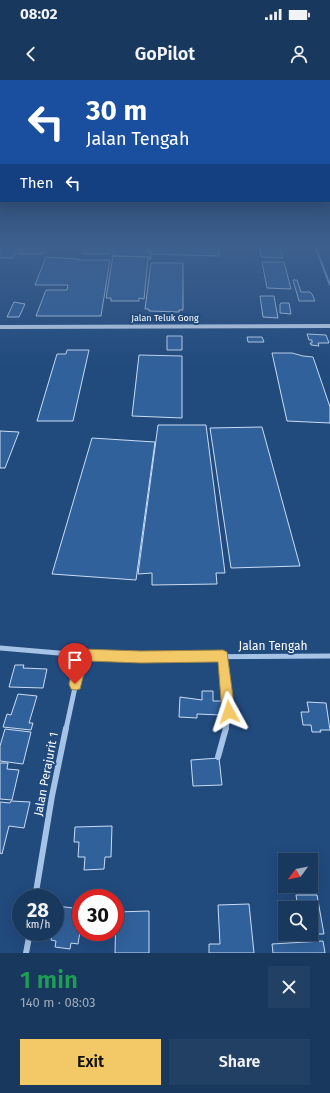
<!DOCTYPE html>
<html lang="en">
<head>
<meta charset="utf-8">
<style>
	body { margin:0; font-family:"Fira Sans",sans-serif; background:#223f64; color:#f1f3f6; height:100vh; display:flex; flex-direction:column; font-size:15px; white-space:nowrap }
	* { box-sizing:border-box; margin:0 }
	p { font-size:13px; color:#9facbc }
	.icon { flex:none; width:22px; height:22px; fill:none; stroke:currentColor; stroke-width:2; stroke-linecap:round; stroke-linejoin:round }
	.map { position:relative; height:873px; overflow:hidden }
	.side { display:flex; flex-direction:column; background:#19385e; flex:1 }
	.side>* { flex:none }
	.top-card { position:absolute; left:0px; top:0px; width:330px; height:122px; box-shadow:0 4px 16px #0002,0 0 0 1px #375273; background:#1a4fa0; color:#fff; overflow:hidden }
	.needle { width:26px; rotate:238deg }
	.tools { position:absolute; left:278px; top:773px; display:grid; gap:8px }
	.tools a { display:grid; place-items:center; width:40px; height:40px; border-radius:0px; background:#19385e; box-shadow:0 4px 16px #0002,0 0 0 1px #375273; font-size:20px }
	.speed { position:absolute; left:12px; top:809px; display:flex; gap:8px; font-size:20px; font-weight:700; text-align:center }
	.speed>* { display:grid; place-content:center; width:52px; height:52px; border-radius:50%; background:#19385e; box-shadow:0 4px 16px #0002,0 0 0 1px #375273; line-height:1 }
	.speed small { font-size:10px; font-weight:400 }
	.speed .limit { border:6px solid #d22; background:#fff; color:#111 }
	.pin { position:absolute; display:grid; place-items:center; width:34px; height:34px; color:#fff; margin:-41px -17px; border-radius:50% 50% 50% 0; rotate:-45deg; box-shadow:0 0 4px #0007 }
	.pin .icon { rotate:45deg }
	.me { position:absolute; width:44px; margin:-22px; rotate:355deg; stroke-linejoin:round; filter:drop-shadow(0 0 3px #0008) }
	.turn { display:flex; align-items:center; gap:14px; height:84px; padding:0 20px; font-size:18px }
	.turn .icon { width:52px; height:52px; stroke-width:2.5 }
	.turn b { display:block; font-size:28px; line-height:34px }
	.then { display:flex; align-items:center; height:38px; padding:0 20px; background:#0003; gap:8px; font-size:15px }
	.round { display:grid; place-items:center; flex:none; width:42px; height:42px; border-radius:0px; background:#223f64 }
	.head { display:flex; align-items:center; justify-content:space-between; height:68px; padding:0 20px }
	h1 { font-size:24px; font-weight:600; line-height:30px; color:#1e9e55 }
	.button { display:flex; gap:8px; margin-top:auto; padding:8px 20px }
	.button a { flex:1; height:46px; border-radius:0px; background:#f3c967; color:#111; font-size:16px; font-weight:600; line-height:46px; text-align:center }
	.button a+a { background:#223f64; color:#f1f3f6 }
	.status { display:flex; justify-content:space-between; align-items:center; height:28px; padding:0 20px; background:#19385e; direction:ltr }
	.status svg { height:11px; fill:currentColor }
	header { display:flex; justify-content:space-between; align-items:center; height:52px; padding:0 20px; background:#19385e; font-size:18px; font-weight:600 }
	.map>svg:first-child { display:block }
	.building { fill:#31619b; stroke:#c9ddf5 }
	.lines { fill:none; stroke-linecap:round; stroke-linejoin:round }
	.street-far2 { stroke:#a5c3e6; stroke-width:2 }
	.street-far1 { stroke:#a5c3e6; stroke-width:5 }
	.street { stroke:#a5c3e6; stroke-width:6 }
	.secondary { fill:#cfe0f5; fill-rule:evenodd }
	.route { fill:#f3c967; stroke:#9e8343 }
	.labels { text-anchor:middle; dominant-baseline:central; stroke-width:4; stroke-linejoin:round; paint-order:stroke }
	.far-street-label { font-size:9px; fill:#fff; stroke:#214a7d }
	.near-street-label { font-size:12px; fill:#fff; stroke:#214a7d }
</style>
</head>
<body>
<div class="status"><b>08:02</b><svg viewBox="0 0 49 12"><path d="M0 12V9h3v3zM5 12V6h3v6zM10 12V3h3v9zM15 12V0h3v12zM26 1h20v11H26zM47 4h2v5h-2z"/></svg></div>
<header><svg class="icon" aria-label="back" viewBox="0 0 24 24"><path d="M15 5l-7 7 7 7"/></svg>GoPilot<svg class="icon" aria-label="person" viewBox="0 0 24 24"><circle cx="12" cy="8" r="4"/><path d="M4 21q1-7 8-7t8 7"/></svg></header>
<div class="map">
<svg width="330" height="873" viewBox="0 0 330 873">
	<rect width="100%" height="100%" fill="#214a7d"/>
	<path class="building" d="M0,166H20L13,178H0Z
		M23,166H46L42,174H19Z
		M85,166H111L109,174H83Z
		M114,166H149L147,171L150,172L151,177L113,176Z
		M152,166H219V176L150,174Z
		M259,166H280L283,178L261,177Z
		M113,176L151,177V179H148L144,219L139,218V221H111V218H106Z
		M46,177L78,179V180H110L101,236H36L46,210H67L68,205H35Z
		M262,182H284L291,209L267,208Z
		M151,183H183V230H179V232L149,231V229H145Z
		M293,200H297L301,212H310L312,214L315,221H299Z
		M260,216H274L278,238L263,237Z
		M14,222L25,224L19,237H7Z
		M281,223H289L291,234L280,233V224Z
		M307,254L326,255L329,263H318L319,266L311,265L310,263H312V260H309Z
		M167,256H182V270H167Z
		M247,257H262L264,262H248Z
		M67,270H89L73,341H37L57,274H66Z
		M272,273H292L303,276L313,277L330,327V343L287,341Z
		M139,275L182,276V338L132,336Z
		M158,345H206L225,493H216L217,504L152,505V493L138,494Z
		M262,347L300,486L231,488L210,348Z
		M0,351L19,352L5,388H0Z
		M92,358L155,362L136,500L52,494Z
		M15,585H24L23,588L47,589L43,608L9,607Z
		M202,611H213V621H224L225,628H220L221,635L197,634V638L179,637L180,617L202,620Z
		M18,614L37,616L29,643H33L31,650L3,647L7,634L11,635Z
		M307,622L326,623L330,650H320L321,652H312L311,645H303L301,632H309Z
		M5,649L31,652L23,684L0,681V666Z
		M219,678L222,705L193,706L191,680Z
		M0,683H8L7,689L19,690L12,720L0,719Z
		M11,721L30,722L24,748L9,746L2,774L0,773V722L10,723Z
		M112,746L111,777H105L104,789L84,790L85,777H78L79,762H74L75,747Z
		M296,815H317L324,854H311V828H298Z
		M249,824L254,873H209V864H220L218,825Z
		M57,826L81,829V845L78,864L71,863L70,869L55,867L56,861L51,860L53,852H55V839Z
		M149,831V873H115L116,832Z
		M323,861L325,873H273L272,864Z"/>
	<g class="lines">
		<path class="street-far2" d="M315,166L330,205"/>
		<path class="street-far1" d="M0,568L82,575L141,577L330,576
			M223,576L229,632L226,649
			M66,649L82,575"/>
		<path class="street" d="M218,677L226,648
			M35,818L52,716L66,648
			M26,873L30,852"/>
		<path class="secondary" d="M330,244V248L0,249V245Z"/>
	</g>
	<linearGradient id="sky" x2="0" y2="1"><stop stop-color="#122945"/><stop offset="0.58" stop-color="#3d608f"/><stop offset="1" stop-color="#3d608f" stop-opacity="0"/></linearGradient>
	<rect width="330" height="288" fill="url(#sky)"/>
	<path class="route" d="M82,569L141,571L223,570L227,572L235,632L233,637L229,639L224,637L222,632L218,582L141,583L87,581L80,609L75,610L71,609L69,604L76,575L78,571Z"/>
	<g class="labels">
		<g class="far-street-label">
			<text x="165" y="238">Jalan Teluk Gong</text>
		</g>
		<g class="near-street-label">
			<text x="273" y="566">Jalan Tengah</text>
			<text transform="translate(46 694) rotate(-79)">Jalan Perajurit 1</text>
		</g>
	</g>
</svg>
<div class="tools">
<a><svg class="needle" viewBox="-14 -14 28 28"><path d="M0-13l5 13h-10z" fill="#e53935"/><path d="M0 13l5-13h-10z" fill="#9facbc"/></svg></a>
<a><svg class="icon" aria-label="search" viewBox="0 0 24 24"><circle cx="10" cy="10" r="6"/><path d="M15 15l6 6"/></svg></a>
</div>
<div class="speed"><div>28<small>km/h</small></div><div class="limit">30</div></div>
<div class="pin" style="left:75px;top:604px;background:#d93025"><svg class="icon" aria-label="arrive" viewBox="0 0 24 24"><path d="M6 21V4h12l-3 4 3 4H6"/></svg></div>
<svg class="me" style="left:229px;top:632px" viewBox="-20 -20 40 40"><path d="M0-17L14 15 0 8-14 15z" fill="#f3c967" stroke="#fff" stroke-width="4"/></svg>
<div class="top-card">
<div class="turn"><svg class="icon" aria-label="left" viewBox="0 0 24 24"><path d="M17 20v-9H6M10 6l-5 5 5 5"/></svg><div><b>30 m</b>Jalan Tengah</div></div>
<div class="then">Then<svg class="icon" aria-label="left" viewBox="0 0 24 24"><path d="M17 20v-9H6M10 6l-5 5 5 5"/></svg></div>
</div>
</div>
<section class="side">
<div class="head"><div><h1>1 min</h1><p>140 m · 08:03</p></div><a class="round"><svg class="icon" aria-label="close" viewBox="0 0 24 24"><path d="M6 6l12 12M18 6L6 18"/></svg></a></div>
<div class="button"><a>Exit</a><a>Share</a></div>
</section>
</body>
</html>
